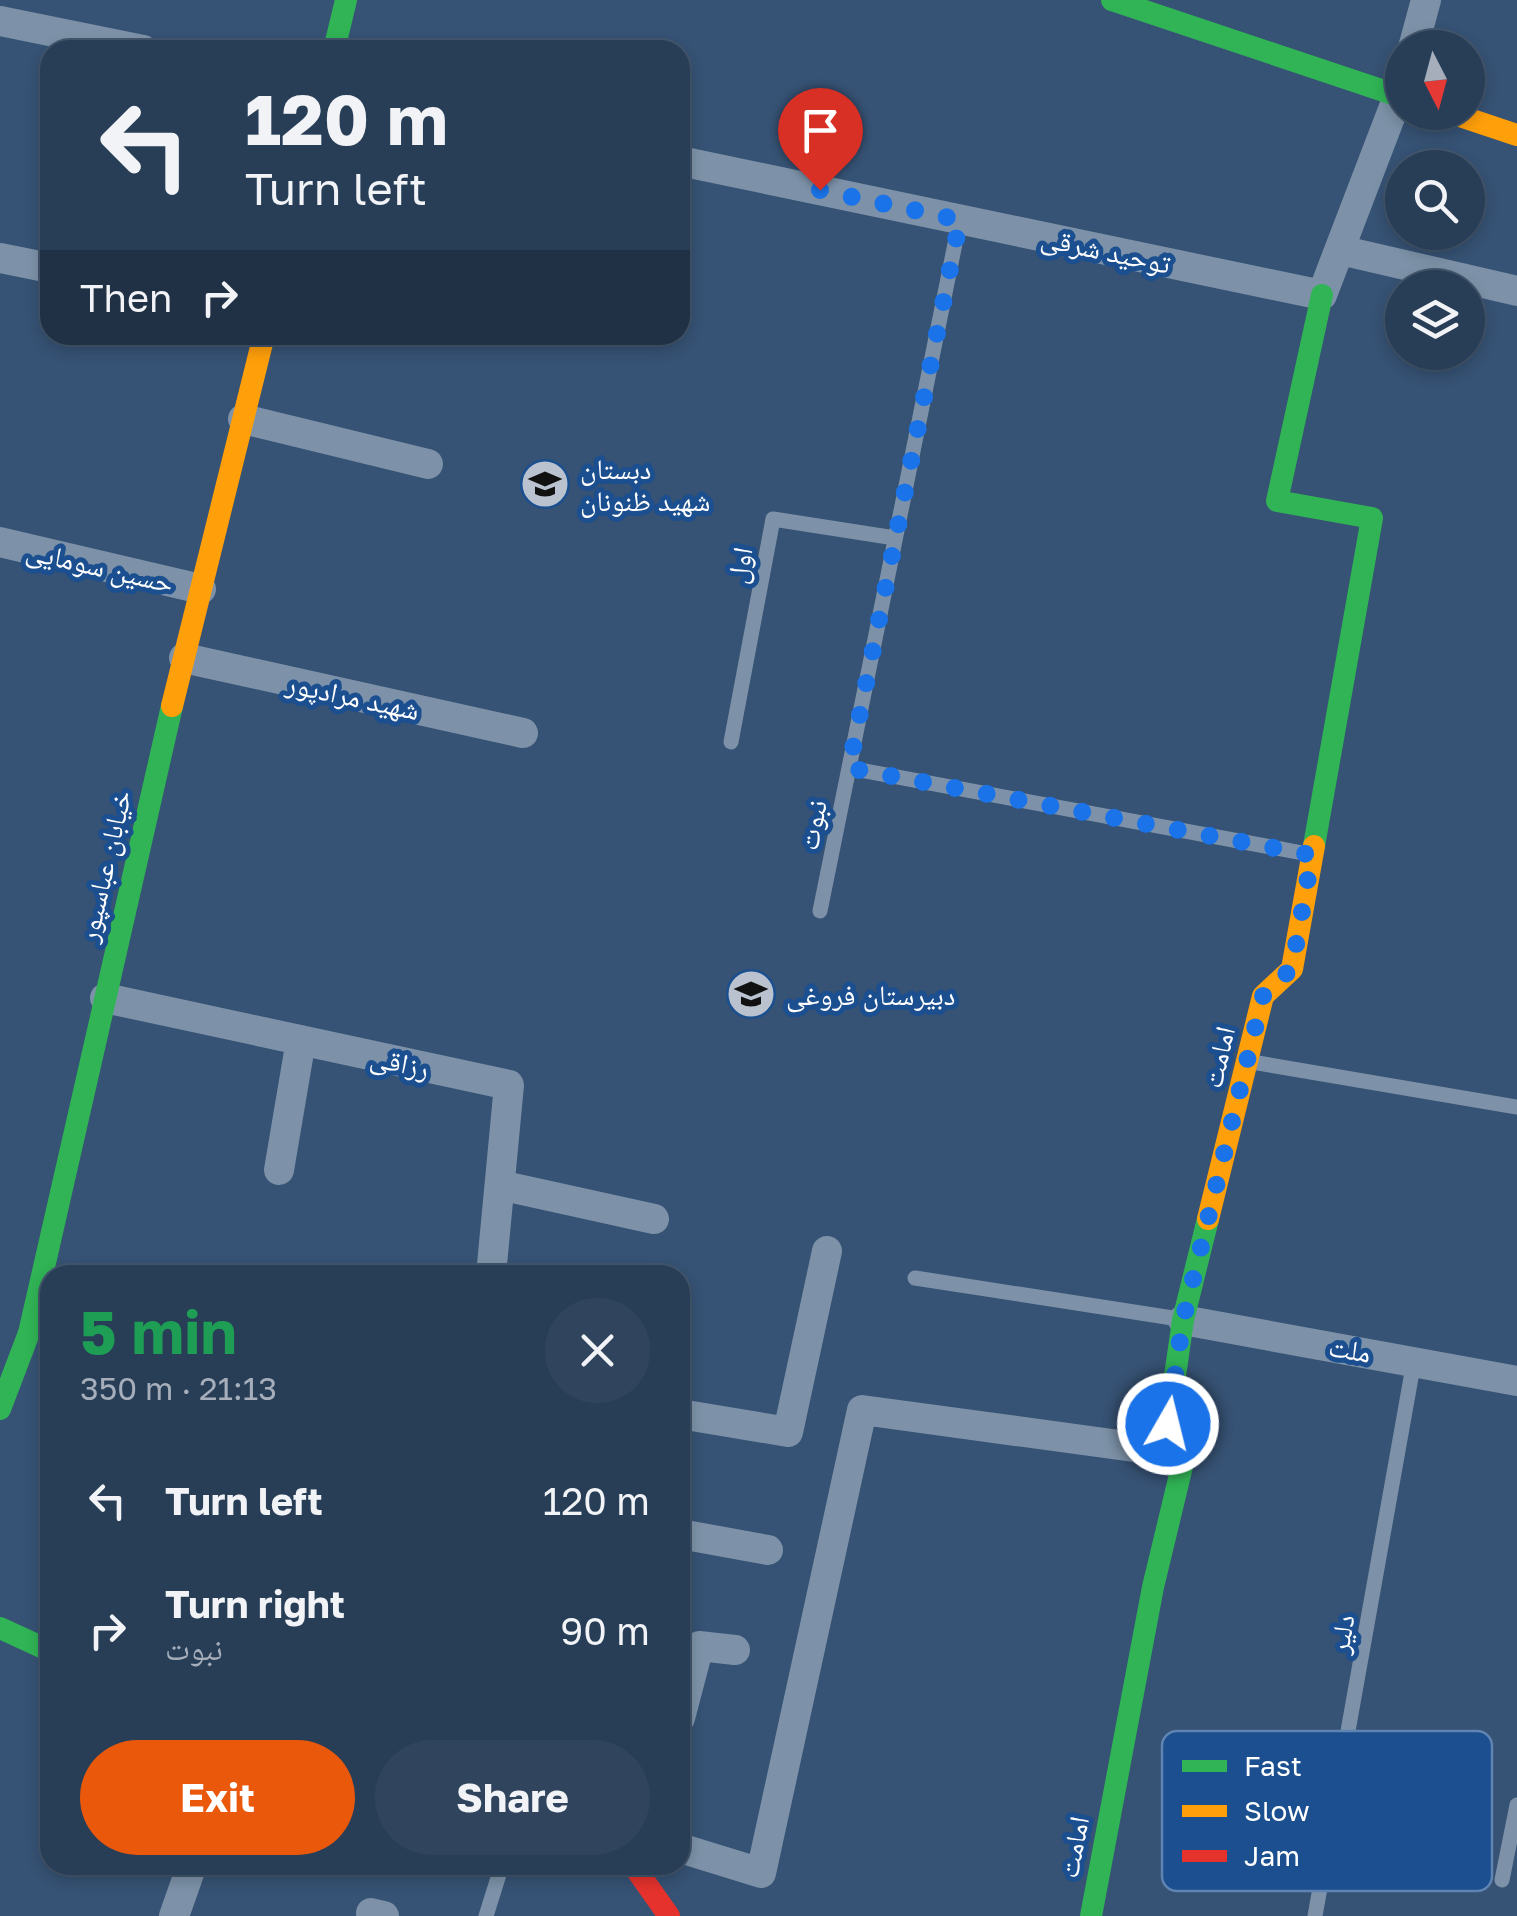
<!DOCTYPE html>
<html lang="en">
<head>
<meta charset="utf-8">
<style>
	body { margin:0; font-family:"Golos Text","Noto Naskh Arabic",sans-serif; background:#30455d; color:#f1f3f6; height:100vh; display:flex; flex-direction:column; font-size:38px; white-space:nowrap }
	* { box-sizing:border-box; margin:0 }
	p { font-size:32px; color:#a5aeba }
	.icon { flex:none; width:55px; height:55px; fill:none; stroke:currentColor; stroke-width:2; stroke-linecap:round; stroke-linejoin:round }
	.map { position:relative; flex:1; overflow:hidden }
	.drawer { position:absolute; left:40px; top:1265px; width:650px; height:610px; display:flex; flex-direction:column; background:#283e57; border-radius:30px; box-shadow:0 5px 15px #0003,0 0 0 2px #44576d }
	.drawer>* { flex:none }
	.banner { position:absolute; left:40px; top:40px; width:650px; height:305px; border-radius:30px; box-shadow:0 5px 15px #0003,0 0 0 2px #44576d; background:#283e57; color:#f1f3f6; overflow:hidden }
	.needle { width:65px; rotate:174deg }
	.buttons { position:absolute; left:1385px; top:30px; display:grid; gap:20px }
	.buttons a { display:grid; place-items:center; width:100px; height:100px; border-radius:50%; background:#283e57; box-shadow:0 5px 15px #0003,0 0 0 2px #44576d; font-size:50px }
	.pin { position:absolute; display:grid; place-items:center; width:85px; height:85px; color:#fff; margin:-102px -42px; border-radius:50% 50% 50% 0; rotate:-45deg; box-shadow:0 0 10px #0007 }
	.pin .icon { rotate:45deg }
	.me { position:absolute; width:110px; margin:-55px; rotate:8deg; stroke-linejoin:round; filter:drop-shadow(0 0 8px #0008) }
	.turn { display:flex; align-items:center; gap:35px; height:210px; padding:0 40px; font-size:45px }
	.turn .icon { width:130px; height:130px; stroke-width:2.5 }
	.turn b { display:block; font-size:70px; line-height:85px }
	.then { display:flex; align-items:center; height:95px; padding:0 40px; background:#0003; gap:20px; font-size:38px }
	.round { display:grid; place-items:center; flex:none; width:105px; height:105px; border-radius:52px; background:#30455d }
	.headline { display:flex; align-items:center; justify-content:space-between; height:170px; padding:0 40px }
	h1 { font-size:60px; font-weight:700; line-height:75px; color:#1e9e55 }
	.action { display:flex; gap:20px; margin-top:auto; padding:20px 40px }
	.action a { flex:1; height:115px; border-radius:60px; background:#ea580c; color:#fff; font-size:40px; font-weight:700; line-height:115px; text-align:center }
	.action a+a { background:#30455d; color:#f1f3f6 }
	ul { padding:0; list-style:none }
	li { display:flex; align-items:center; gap:30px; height:130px; padding:0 40px }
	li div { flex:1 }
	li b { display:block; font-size:38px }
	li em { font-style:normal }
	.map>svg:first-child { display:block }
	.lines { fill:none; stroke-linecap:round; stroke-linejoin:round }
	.lane { stroke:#7d92a8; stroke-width:15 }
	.street { stroke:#7d92a8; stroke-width:30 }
	.fast { stroke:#30b455; stroke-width:22 }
	.slow { stroke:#ff9f0a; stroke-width:22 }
	.jam { stroke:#e5322d; stroke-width:22 }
	.route { stroke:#1a73e8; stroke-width:18; stroke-dasharray:0 32.4 }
	.labels { text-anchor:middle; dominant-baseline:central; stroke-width:10; stroke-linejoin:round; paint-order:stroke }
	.street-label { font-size:28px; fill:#fff; stroke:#1b4f8f }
	.poi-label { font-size:28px; fill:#fff; stroke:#1b4f8f; text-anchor:start }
	.key { fill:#1b4f8f; stroke:#5f84b1; stroke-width:2.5 }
	.key-label { font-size:28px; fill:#fff }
</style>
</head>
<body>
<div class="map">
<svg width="1517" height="1916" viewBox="0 0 1517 1916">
	<rect width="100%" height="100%" fill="#365274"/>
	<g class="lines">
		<path class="lane" d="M731,742L773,519L895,538
			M849,768L1308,854
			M820,911L960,219
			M1252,1062L1517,1107
			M915,1278L1179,1319
			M1502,1880L1517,1805
			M486,1916L502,1865
			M1315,1916L1414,1361"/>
		<path class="street" d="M0,21L143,50
			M1413,48L1426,0
			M680,161L1322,295L1402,86
			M1340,250L1517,291
			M0,258L50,268
			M243,419L428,464
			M0,542L201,589
			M184,658L523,733
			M105,998L509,1085L491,1275
			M279,1170L301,1040
			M500,1185L654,1219
			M1183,1320L1517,1381
			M680,1414L788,1432L827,1251
			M680,1534L768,1550
			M680,1718L699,1646L735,1650
			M680,1848L761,1873L862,1410L1185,1454
			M371,1913L384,1916
			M174,1916L192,1865"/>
		<path class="fast" d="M1112,0L1402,97
			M334,50L346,0
			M1314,846L1372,518L1277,501L1322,295
			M0,1409L29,1333L172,706
			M0,1628L50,1651
			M1091,1916L1153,1587L1185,1454L1168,1425L1183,1320L1208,1219"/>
		<path class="slow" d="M1448,112L1517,135
			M172,706L264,335
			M1208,1219L1263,996L1292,969L1314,846"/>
		<path class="jam" d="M633,1865L669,1916"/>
	</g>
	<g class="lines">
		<path class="route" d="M820,190L960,220L849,768L1312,855L1292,968L1263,996L1183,1320L1168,1424"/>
	</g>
	<defs>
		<g id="school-disc" transform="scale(2.5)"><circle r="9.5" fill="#b9c2ce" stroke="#1b4f8f"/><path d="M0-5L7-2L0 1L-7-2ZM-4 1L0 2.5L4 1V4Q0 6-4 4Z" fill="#111"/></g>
	</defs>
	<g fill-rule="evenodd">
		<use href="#school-disc" x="545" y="484"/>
		<use href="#school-disc" x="751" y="994"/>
	</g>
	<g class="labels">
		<g class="street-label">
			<text transform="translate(1106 250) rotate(12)">توحید شرقی</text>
			<text transform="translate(739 565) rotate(-79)">اول</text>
			<text transform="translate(100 566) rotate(13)">حسین سومایی</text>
			<text transform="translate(353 696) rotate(12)">شهید مرادپور</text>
			<text transform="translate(812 825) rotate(-79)">نبوت</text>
			<text transform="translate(104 866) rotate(-77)">خیابان عباسپور</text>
			<text transform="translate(1218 1057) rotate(-77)">امامت</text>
			<text transform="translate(400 1062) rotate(12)">رزاقی</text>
			<text transform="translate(1350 1349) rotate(10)">ملت</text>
			<text transform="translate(1341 1634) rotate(-80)">دلیر</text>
			<text transform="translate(1073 1847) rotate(-79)">امامت</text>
		</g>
		<g class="poi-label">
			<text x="580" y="468">دبستان<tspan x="580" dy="32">شهید ظنونان</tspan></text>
			<text x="786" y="994">دبیرستان فروغی</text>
		</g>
	</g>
	<rect x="1162" y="1731" width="330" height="160" rx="15" class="key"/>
	<rect x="1182" y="1760" width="45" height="12" fill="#30b455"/>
	<rect x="1182" y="1805" width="45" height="12" fill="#ff9f0a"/>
	<rect x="1182" y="1850" width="45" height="12" fill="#e5322d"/>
	<g class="key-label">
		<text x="1244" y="1776">Fast</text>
		<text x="1244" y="1821">Slow</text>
		<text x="1244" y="1866">Jam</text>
	</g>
</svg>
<div class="buttons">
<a><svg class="needle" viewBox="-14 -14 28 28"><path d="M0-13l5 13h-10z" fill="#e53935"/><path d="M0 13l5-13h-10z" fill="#a5aeba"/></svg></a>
<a><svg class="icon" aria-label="search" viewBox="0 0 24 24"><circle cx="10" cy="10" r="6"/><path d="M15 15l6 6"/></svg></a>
<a><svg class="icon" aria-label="layers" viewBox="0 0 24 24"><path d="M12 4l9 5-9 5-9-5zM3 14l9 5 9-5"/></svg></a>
</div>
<div class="pin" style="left:820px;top:190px;background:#d93025"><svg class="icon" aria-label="arrive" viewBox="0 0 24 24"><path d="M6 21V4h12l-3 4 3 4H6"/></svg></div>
<svg class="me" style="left:1168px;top:1424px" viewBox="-20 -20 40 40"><circle r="17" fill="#1a73e8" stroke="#fff" stroke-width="3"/><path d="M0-11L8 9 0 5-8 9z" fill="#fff"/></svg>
<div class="banner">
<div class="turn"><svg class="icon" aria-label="left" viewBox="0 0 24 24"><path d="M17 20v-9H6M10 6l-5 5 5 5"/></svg><div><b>120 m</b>Turn left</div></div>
<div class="then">Then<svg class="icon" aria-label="right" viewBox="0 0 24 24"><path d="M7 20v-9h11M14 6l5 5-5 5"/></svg></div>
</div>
<section class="drawer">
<div class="headline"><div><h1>5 min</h1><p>350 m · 21:13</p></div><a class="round"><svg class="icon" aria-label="close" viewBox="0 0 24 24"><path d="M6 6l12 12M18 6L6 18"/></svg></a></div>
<ul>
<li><svg class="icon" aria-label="left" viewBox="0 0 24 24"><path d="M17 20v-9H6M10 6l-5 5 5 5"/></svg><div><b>Turn left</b></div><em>120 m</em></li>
<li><svg class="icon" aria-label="right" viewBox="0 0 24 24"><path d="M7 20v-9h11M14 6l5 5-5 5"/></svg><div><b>Turn right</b><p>نبوت</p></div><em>90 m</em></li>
</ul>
<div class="action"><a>Exit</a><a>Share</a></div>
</section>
</div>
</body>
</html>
